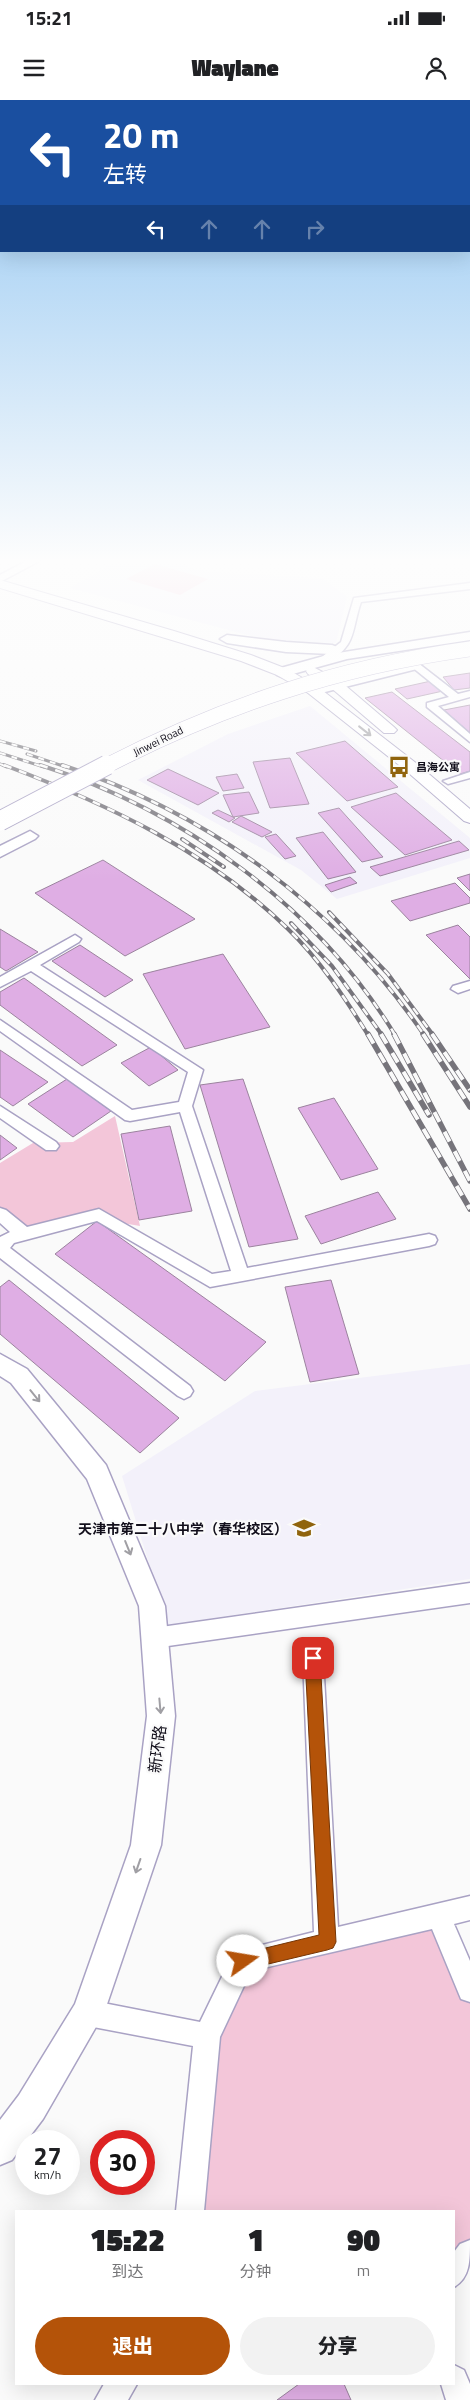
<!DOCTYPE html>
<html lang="zh">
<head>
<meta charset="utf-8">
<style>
	body { margin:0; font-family:"Titillium Web","Noto Sans SC",sans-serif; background:#f2f2f2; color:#202124; height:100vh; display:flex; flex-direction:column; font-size:19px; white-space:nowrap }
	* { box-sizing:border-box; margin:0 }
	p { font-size:16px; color:#757577 }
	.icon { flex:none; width:28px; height:28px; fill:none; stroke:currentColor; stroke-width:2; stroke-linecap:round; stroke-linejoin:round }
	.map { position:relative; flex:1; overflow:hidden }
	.details { position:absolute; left:15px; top:2110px; width:440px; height:175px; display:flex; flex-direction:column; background:#fff; border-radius:0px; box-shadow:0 5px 20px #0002 }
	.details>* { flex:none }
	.guide { position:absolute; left:0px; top:0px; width:470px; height:152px; box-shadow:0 5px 20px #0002; background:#1a4fa0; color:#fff; overflow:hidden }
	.speed { position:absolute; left:15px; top:2030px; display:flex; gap:10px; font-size:25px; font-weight:700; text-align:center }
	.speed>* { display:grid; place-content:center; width:65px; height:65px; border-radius:50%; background:#fff; box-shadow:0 5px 20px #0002; line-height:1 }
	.speed small { font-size:12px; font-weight:400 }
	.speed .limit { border:8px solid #d22; background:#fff; color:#111 }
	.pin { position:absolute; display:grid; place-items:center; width:42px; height:42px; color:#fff; margin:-21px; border-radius:10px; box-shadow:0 2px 8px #0006 }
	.me { position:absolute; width:55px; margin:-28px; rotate:77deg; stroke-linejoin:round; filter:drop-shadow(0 0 4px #0008) }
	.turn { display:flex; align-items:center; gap:18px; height:105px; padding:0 20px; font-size:22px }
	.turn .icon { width:65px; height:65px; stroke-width:2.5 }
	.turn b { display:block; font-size:35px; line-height:42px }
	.lanes { display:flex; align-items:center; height:48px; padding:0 20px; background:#0003; justify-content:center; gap:25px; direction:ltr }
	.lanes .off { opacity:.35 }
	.eta { display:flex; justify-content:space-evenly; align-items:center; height:85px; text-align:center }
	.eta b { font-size:30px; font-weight:800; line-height:35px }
	.action { display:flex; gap:10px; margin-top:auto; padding:10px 20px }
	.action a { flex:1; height:58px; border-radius:30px; background:#b45309; color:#fff; font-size:20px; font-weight:800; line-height:58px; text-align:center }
	.action a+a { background:#f2f2f2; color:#202124 }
	.status { display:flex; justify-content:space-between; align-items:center; height:35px; padding:0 25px; background:#fff; direction:ltr }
	.status svg { height:14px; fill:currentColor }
	header { display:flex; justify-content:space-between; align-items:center; height:65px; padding:0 20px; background:#fff; font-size:22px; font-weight:800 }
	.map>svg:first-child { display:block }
	.built { fill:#f3f1fa }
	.green { fill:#f3c6d9 }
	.building { fill:#dfaee4; stroke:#9b839e }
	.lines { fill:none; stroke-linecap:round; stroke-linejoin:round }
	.minor-casing { stroke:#a9a2c4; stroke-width:3 }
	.tertiary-casing { stroke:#a9a2c4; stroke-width:3 }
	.secondary-casing { stroke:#a9a2c4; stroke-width:2 }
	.primary-casing { stroke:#a9a2c4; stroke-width:3 }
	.minor { fill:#fff; fill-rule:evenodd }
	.tertiary { fill:#fff; fill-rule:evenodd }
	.secondary { fill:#fff; fill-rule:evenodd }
	.primary { fill:#fff; fill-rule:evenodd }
	.rail-far2-casing { stroke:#76747b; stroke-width:3 }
	.rail-far1-casing { stroke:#76747b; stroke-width:4 }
	.rail-casing { stroke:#76747b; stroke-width:5.5 }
	.rail-far2 { stroke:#fafafa; stroke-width:2; stroke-dasharray:6; stroke-linecap:butt }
	.rail-far1 { stroke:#fafafa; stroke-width:2.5; stroke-dasharray:8; stroke-linecap:butt }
	.rail { stroke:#fafafa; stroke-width:4; stroke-dasharray:11; stroke-linecap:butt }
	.primary-bridge-far1-casing { stroke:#a9a2c4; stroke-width:16; stroke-linecap:butt }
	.primary-bridge-casing { stroke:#a9a2c4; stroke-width:21; stroke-linecap:butt }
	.primary-bridge-far1 { stroke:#fff; stroke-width:15 }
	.primary-bridge { stroke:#fff; stroke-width:19 }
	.oneway { stroke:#a09fa4 }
	.route { fill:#b45309; stroke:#753606 }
	.labels { text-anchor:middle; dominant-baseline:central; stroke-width:4.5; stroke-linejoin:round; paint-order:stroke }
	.far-street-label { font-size:11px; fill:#120f1b; stroke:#fafafa }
	.far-poi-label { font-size:11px; font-weight:bold; fill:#120f1b; stroke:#fafafa; text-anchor:start }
	.poi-label { font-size:14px; font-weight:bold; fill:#120f1b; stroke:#fafafa; text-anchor:end }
	.near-street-label { font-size:16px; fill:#120f1b; stroke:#fafafa }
</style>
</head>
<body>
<div class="status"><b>15:21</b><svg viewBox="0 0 49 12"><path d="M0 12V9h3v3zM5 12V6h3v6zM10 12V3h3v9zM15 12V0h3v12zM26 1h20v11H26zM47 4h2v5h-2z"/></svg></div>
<header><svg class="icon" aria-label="menu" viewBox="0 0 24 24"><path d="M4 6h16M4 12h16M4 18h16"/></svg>Waylane<svg class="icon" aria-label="person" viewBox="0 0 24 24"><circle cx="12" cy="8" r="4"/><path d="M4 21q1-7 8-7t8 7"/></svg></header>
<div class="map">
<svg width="470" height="2300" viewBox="0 0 470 2300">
	<rect width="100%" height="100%" fill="#fafafa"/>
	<path class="built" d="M101,458H157L207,472L322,478L347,497L336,543L281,542L251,536L70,488L115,462Z
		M310,606L470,738V758L337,799L301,770L138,680L228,634Z
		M470,1264V1479L168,1525L122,1376L255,1291Z"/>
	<path class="green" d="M155,464L208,479L180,495L126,479Z
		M115,1016L140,1126L87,1117L26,1131L0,1110V1063L33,1043L73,1042Z
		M435,1827L470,1895V2159L454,2177V2111H198L226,1861Z"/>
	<path class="building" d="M470,573V588L454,590L443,577Z
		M431,581L443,591L407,599L395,589Z
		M392,592L470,652V671L460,674L365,598Z
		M470,605V633L444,610Z
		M345,641L398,687L347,701L296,653Z
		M290,658L309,704L270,708L253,662Z
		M168,669L219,693L198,705L147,680Z
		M237,674L244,688L223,691L216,677Z
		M249,692L259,713L233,717L223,695Z
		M396,693L452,740L405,755L351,707Z
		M339,708L383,757L362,762L318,713Z
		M218,710L235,718L229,722L212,713Z
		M241,716L272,732L262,737L232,722Z
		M323,732L356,772L328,779L296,738Z
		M276,734L296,756L285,759L265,737Z
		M459,741L469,750L380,776L370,767Z
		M103,760L195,819L125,856L35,793Z
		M470,774V791L457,778Z
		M350,777L357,783L331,792L325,785Z
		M455,783L470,798V803L410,821L391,801Z
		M458,825L470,837V879L426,835Z
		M0,829L38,852L6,871L0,867Z
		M80,845L133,880L105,897L52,861Z
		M223,854L270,927L185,949L143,874Z
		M24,878L117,945L82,966L0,905V892Z
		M151,947L178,970L149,986L121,963Z
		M0,950L48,982L13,1006L0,997Z
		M67,979L111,1011L73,1037L28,1004Z
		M243,979L298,1139L249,1147L200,985Z
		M334,998L378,1069L341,1080L298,1008Z
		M170,1026L192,1111L139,1120L121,1034Z
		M0,1035L17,1048L0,1060Z
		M378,1092L396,1119L321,1144L305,1116Z
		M97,1121L266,1242L225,1281L55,1154Z
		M9,1180L179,1318L140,1353L0,1234V1187Z
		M331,1180L359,1274L310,1282L285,1187Z
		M299,2284H344L351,2300H277Z"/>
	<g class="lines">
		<g class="minor-casing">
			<path id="minor" d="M470,483V489L361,502C351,531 357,547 326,562L318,560L341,542L354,498Z
				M412,563H418L458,594L470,591V597L438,606L470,634V642L427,607V603L449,597L412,567Z
				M470,672V678L448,684L443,681Z
				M75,835L81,839L79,842L40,865L203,970L192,1006L247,1168L429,1134L435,1136L437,1140L435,1144L429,1146L210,1187L97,1121L14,1143L10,1148L190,1286L193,1291L190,1296L184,1299L178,1296L0,1158V1137L10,1132L0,1123V1108L6,1110L27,1127L99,1109L212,1174L231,1171L180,1012L130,1021L125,1020L0,931V920L132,1010L179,1002L188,972L31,871L0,887V877Z
				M470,881V889L458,893L451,889L453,886Z
				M0,1006L56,1042L59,1046L56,1050H46L0,1018Z
				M470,1483V1503L154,1548L147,1545L144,1538L147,1531L154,1528Z
				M313,1548L320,1551L323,1558L338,1827L470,1796V1820L454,1824L470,1861V1902L461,1899L432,1829L251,1871L220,1937L204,2111H176L193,1946L88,1926L79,1922L75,1913L79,1904L88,1900L200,1922L234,1852L314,1832L303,1558L306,1551Z
				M470,2140C470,2161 470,2178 454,2187V2152L460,2144Z
				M454,2265L464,2270L470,2284V2300H446L441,2284H454Z
				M104,2284H137L128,2300H95Z"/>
		</g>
		<g class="tertiary-casing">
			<path id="tertiary" d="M32,458H45L0,482V475Z
				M30,731L38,736L35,739L0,757V746Z
				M0,1254L27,1269L106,1365L165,1506L175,1616L161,1745L104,1913L43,2019L12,2060L0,2065V2020L19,1995L75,1904L131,1745L147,1616L139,1506L87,1379L11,1283L0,1276Z"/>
		</g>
		<g class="secondary-casing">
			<path id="secondary" d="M0,480L174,531L251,555L287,569L318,587L416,663L470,709V723L464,721L404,669L308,593L277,575L241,561L0,488Z
				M313,567L340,581L394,627L397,630L394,633H384L330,587L308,574L306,571L308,568Z"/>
		</g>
		<g class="primary-casing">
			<path id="primary" d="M470,532V540L347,559L282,577L277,575L274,572L277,569L331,554L286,552L227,543L220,539L227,535L286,542L332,545L337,547L340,550L338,553Z
				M412,561L417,563L420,566L417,569L313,595L305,590L307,587Z"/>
		</g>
		<use href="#minor" class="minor"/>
		<use href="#tertiary" class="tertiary"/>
		<use href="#secondary" class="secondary"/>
		<use href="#primary" class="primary"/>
		<g class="rail-far2-casing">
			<path id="rail-far2" d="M0,641L36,651
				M0,653L44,667
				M27,654L66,667
				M0,664L7,667"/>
		</g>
		<g class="rail-far1-casing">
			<path id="rail-far1" d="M4,665C107,704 208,751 288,829C320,860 345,898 368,935
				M40,665C182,710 317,806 395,935
				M62,665C209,713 337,807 424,935
				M182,739L224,767
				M329,812L388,874L433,935
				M291,823L332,866L382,935"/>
		</g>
		<g class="rail-casing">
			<path id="rail" d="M368,934L470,1109
				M381,934L429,1015
				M394,934L470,1081
				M423,934L470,1007
				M432,934L470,990"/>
		</g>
		<use href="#rail-far2" class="rail-far2"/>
		<use href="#rail-far1" class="rail-far1"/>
		<use href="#rail" class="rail"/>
		<g class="primary-bridge-far1-casing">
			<path id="primary-bridge-far1" d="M104,667C222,606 338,567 470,549"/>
		</g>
		<g class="primary-bridge-casing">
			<path id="primary-bridge" d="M0,721L107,665"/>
		</g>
		<use href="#primary-bridge-far1" class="primary-bridge-far1"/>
		<use href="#primary-bridge" class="primary-bridge"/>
	</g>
	<defs><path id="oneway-shaft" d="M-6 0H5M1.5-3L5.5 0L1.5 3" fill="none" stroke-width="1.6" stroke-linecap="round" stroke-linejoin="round" transform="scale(1.25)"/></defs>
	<g class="oneway">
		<use href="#oneway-shaft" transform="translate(365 631) rotate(38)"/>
		<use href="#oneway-shaft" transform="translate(35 1296) rotate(51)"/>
		<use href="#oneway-shaft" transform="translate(128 1448) rotate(68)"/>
		<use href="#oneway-shaft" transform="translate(160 1606) rotate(85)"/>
		<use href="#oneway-shaft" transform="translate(138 1766) rotate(109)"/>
	</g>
	<linearGradient id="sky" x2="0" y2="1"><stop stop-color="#8ec4f1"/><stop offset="0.59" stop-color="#fdfdfd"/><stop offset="1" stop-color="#fdfdfd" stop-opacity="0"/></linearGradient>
	<rect width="470" height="780" fill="url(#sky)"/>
	<path class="route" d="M313,1550L318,1553L320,1558L336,1842L333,1848L327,1850L243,1870L237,1867L235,1861L237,1855L319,1835L305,1558L308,1553Z"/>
	<defs>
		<g id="bus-bare" transform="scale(1.725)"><path d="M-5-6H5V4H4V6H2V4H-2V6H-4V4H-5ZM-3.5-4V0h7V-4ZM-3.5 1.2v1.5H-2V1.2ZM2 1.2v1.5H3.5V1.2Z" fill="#90640d" stroke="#fafafa" stroke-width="2.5" paint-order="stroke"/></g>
		<g id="school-bare" transform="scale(1.725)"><path d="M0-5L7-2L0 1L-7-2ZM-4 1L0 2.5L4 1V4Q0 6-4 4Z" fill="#90640d" stroke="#fafafa" stroke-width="2.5" paint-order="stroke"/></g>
	</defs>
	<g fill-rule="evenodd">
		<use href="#bus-bare" x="399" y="667"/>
		<use href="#school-bare" x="304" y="1428"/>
	</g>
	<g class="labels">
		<g class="far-street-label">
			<text transform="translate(158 641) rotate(-26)">Jinwei Road</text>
		</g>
		<g class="far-poi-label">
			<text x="416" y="667">昌海公寓</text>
		</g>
		<g class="poi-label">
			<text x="288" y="1428">天津市第二十八中学（春华校区）</text>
		</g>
		<g class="near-street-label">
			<text transform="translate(157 1649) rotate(-83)">新环路</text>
		</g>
	</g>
</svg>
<div class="speed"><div>27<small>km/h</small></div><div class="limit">30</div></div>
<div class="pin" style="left:313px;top:1558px;background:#d93025"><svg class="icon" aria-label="arrive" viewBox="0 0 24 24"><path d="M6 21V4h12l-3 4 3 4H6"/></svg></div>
<svg class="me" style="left:243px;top:1861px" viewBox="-20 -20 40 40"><circle r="19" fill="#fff"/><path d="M0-13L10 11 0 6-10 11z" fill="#b45309"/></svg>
<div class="guide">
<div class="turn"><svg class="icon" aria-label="left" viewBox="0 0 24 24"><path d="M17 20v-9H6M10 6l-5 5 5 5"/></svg><div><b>20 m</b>左转</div></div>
<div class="lanes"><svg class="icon" aria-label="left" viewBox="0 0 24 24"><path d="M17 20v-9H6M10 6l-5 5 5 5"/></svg><svg class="icon off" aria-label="ahead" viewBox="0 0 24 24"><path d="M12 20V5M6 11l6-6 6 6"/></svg><svg class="icon off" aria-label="ahead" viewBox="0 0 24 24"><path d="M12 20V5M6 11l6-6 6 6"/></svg><svg class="icon off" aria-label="right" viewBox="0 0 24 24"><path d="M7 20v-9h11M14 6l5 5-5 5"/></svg></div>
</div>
<section class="details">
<div class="eta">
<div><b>15:22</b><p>到达</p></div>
<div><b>1</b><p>分钟</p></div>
<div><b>90</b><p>m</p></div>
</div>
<div class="action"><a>退出</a><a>分享</a></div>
</section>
</div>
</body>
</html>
